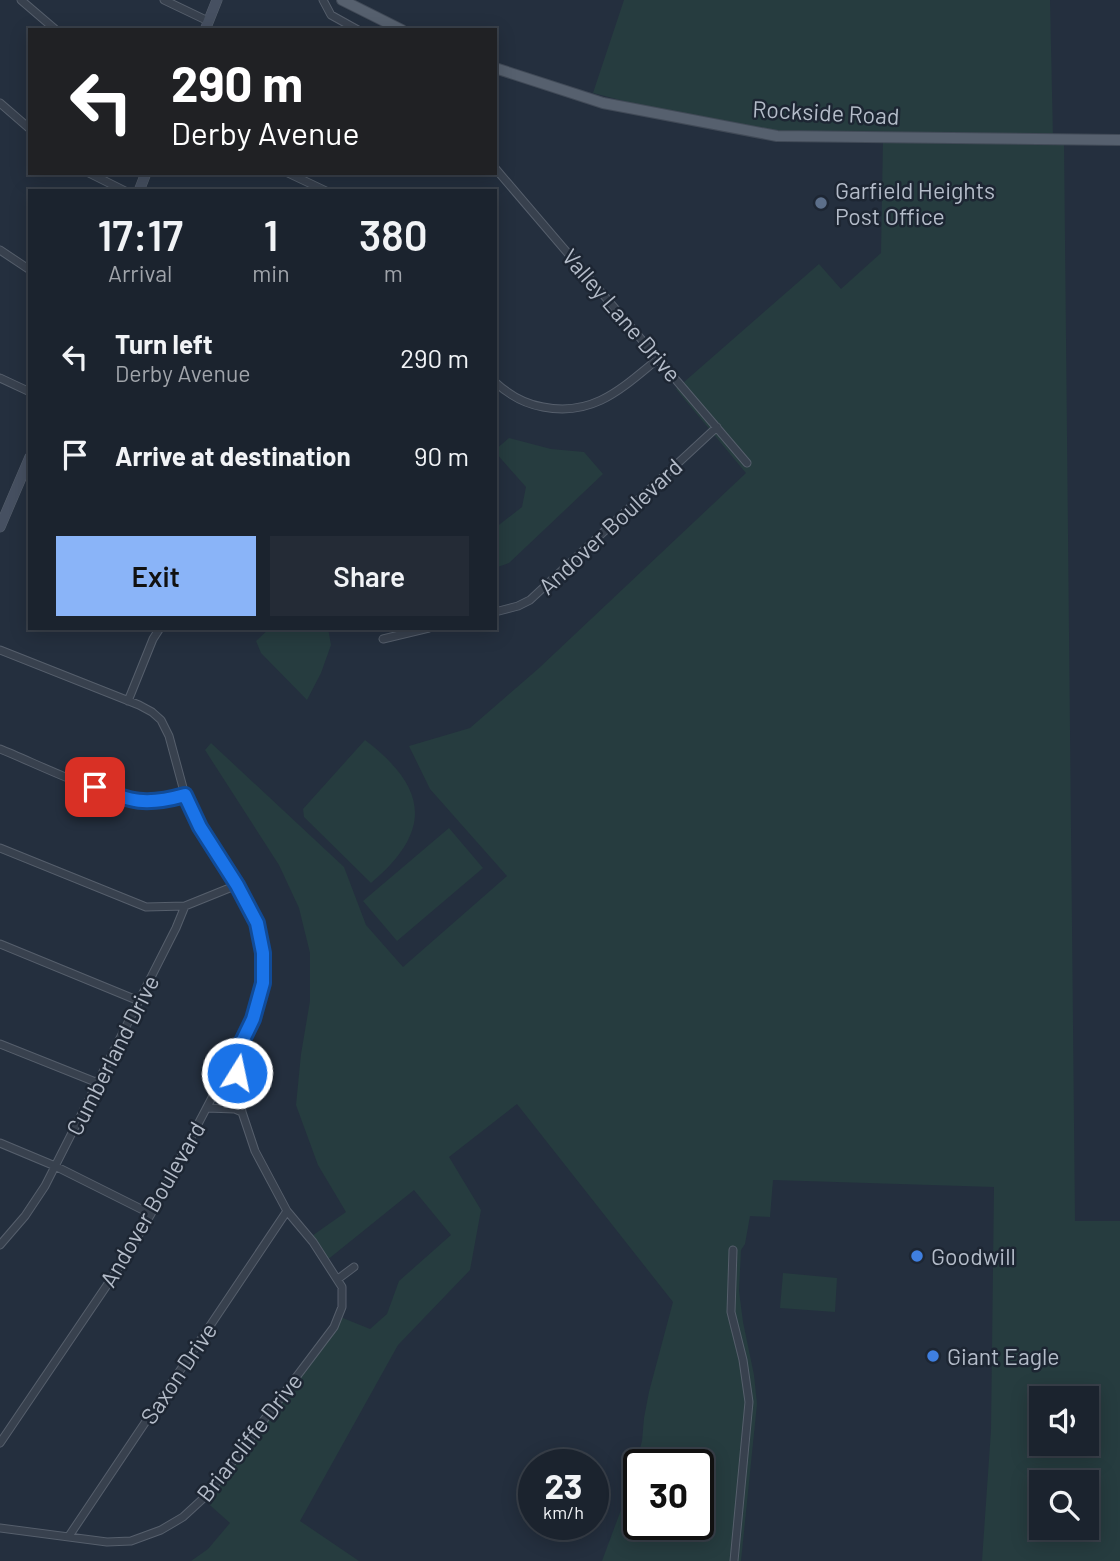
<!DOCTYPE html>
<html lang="en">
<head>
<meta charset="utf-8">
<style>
	body { margin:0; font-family:Barlow,sans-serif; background:#242b36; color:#f1f3f6; height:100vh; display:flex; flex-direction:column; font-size:26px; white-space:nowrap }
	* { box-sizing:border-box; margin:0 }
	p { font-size:23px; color:#a0a4aa }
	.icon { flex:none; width:38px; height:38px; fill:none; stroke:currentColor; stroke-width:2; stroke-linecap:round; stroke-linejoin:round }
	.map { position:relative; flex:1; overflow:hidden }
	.side { position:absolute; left:28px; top:189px; width:469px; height:441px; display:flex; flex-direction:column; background:#1b232e; border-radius:0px; box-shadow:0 4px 18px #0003,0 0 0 2px #39404a }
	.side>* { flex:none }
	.top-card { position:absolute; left:28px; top:28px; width:469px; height:147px; border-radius:0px; box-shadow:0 4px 18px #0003,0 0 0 2px #39404a; background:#202124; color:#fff; overflow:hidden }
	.fabs { position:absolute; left:1029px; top:1386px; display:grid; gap:14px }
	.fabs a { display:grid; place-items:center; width:70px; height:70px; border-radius:0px; background:#1b232e; box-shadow:0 4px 18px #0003,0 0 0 2px #39404a; font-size:35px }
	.speed { position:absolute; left:518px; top:1449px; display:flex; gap:14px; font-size:35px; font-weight:700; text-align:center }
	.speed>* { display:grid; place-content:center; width:91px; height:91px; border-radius:50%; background:#1b232e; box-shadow:0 4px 18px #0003,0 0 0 2px #39404a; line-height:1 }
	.speed small { font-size:18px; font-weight:400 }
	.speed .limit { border:4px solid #111; border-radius:10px; background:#fff; color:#111 }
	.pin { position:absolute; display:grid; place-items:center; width:60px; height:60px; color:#fff; margin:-30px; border-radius:14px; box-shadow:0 4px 10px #0006 }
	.me { position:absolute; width:77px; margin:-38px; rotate:10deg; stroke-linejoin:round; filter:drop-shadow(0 0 5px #0008) }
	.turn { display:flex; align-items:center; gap:24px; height:147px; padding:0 28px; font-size:32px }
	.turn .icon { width:91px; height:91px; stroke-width:2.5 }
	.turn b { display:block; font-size:49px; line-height:60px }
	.eta { display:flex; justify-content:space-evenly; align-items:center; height:119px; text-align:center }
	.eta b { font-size:42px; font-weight:600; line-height:49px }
	.button { display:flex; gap:14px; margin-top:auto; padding:14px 28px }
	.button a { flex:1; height:80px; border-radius:0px; background:#8ab4f8; color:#111; font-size:28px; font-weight:600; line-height:80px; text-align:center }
	.button a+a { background:#242b36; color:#f1f3f6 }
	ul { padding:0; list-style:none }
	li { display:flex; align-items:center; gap:21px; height:98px; padding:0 28px }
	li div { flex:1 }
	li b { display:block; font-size:26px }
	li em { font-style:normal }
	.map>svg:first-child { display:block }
	.green { fill:#263c3f; fill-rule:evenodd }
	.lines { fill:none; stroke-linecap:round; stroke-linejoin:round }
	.street-casing { stroke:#565f6c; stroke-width:9 }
	.secondary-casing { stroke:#565f6c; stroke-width:11 }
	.primary-casing { stroke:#414a57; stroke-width:12 }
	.street { stroke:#38414e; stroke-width:7 }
	.secondary { stroke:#465061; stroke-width:10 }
	.primary { stroke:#56606e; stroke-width:10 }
	.route-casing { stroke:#114b97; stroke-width:18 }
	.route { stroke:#1a73e8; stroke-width:12 }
	.service-dot { fill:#5c6f8a; stroke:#1d2633; stroke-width:2.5 }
	.shop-dot { fill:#3f7fe0; stroke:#1d2633; stroke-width:2.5 }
	.labels { text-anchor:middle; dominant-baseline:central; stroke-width:5; stroke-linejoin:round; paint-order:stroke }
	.street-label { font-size:23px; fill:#b4bcc9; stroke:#1d2633 }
	.poi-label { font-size:23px; fill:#b4bcc9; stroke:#1d2633; text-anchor:start }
</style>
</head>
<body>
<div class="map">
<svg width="1120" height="1561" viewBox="0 0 1120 1561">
	<rect width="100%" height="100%" fill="#242f3e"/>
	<path class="green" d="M624,0H1050L1053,138L1064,142L1075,1221H1120V1561H982L991,1430L994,1187L773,1180L770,1217L750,1216L745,1244L741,1250L739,1291L743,1322L754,1375L757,1404L741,1561H602L628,1491L642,1441L644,1418L649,1392L673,1302L517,1104L449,1157L481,1210L470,1270L398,1345L300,1521L359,1561H191L208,1549L230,1523L203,1499L338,1316L370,1329L387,1314L399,1281L451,1235L414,1190L326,1261L309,1238L346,1212L318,1165L296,1105L301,1054L310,1001V953L299,908L279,865L205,750L211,743L344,867L366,925L403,967L507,876L430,789L409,746L470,728L538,669L746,473L676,389L819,264L841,289L881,253L883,138L777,136L701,121L593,93ZM1041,1398H1087V1444H1041ZM639,1465H698V1524H639ZM1041,1482H1087V1528H1041Z
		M509,438L551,449L584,452L603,474L509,563L495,568V528L522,507L526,487L495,452V450Z
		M270,628H328L331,645L321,673L307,700L261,653L256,641Z
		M365,740C428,788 433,831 371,883L304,817L303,809Z
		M449,828L483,868L397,941L363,901Z
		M783,1273L837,1278L835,1312L780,1308Z"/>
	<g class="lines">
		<g class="street-casing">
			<path id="street" d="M21,0L56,30
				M164,0L208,21
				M323,0L331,15L358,30
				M0,103L30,129
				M495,168L747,463
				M89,173L125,191
				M288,173L326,191
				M0,250L30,270
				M0,378L30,392
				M495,382C508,394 525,404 543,407C594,417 622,388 659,358
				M495,612L518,606L530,600L717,427
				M383,639L429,628
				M0,650L139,705L152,712L161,720L169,736L185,795L200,827L237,885L257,923L263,953V983L253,1019L151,1214L122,1263L0,1443
				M128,701L153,639L160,628
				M0,749C38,764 120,806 159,803C167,802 176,798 185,795
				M0,848L146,907L185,906L237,885
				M0,944L139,1001
				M0,1044L98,1083
				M207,1108L235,1109L242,1112
				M0,1143L55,1166L151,1214
				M0,1245L25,1216L45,1186L176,928L185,906
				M733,1250L731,1312L743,1360L749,1402L734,1561
				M338,1279L354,1267
				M0,1528L107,1542L131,1541L161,1530L183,1517L208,1494L334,1327L342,1307V1287L313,1242L287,1211L255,1151L242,1112L236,1056
				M69,1536L287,1211"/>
		</g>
		<g class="secondary-casing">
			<path id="secondary" d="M205,30L217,0
				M139,191L146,173
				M0,527L30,457"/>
		</g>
		<g class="primary-casing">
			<path id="primary" d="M342,0L402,30
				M495,68L603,103L777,136L1120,140"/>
		</g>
		<use href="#street" class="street"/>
		<use href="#secondary" class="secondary"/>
		<use href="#primary" class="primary"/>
	</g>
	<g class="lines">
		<g class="route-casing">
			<path id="route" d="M95,787C131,802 146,806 185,795L200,827L237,885L257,923L263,953V983L253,1019L236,1054L237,1073"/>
		</g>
		<use href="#route" class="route"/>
	</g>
	<circle class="service-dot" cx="821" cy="203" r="7"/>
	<g class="shop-dot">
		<circle cx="917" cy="1256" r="7"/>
		<circle cx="933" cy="1356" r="7"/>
	</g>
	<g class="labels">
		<g class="street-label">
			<text transform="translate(826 112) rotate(3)">Rockside Road</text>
			<text transform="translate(622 315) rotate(49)">Valley Lane Drive</text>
			<text transform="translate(610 526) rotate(-43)">Andover Boulevard</text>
			<text transform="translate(112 1055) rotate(-63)">Cumberland Drive</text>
			<text transform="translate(152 1204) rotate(-60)">Andover Boulevard</text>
			<text transform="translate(178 1373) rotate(-56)">Saxon Drive</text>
			<text transform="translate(249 1437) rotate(-52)">Briarcliffe Drive</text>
		</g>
		<g class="poi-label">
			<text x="835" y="190">Garfield Heights<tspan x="835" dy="26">Post Office</tspan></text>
			<text x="931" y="1256">Goodwill</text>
			<text x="947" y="1356">Giant Eagle</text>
		</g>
	</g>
</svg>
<div class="fabs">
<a><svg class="icon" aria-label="sound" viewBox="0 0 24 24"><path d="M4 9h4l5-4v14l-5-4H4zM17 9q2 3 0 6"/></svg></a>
<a><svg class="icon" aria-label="search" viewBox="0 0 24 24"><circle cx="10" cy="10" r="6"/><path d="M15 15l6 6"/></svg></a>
</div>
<div class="speed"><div>23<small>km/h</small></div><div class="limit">30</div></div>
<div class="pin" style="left:95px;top:787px;background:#d93025"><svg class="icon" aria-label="arrive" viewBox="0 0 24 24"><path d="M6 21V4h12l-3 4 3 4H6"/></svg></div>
<svg class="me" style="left:237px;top:1073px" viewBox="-20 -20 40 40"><circle r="17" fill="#1a73e8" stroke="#fff" stroke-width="3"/><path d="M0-11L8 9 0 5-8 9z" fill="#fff"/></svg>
<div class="top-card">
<div class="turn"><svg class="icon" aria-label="left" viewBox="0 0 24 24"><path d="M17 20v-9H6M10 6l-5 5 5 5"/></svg><div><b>290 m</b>Derby Avenue</div></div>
</div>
<section class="side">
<div class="eta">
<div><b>17:17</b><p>Arrival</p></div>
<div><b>1</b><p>min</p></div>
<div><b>380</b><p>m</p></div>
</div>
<ul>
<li><svg class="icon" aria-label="left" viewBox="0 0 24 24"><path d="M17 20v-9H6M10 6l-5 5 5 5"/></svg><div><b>Turn left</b><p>Derby Avenue</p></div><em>290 m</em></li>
<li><svg class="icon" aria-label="arrive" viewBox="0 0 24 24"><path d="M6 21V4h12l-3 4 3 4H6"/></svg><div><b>Arrive at destination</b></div><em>90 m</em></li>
</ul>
<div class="button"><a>Exit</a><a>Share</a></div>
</section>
</div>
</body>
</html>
